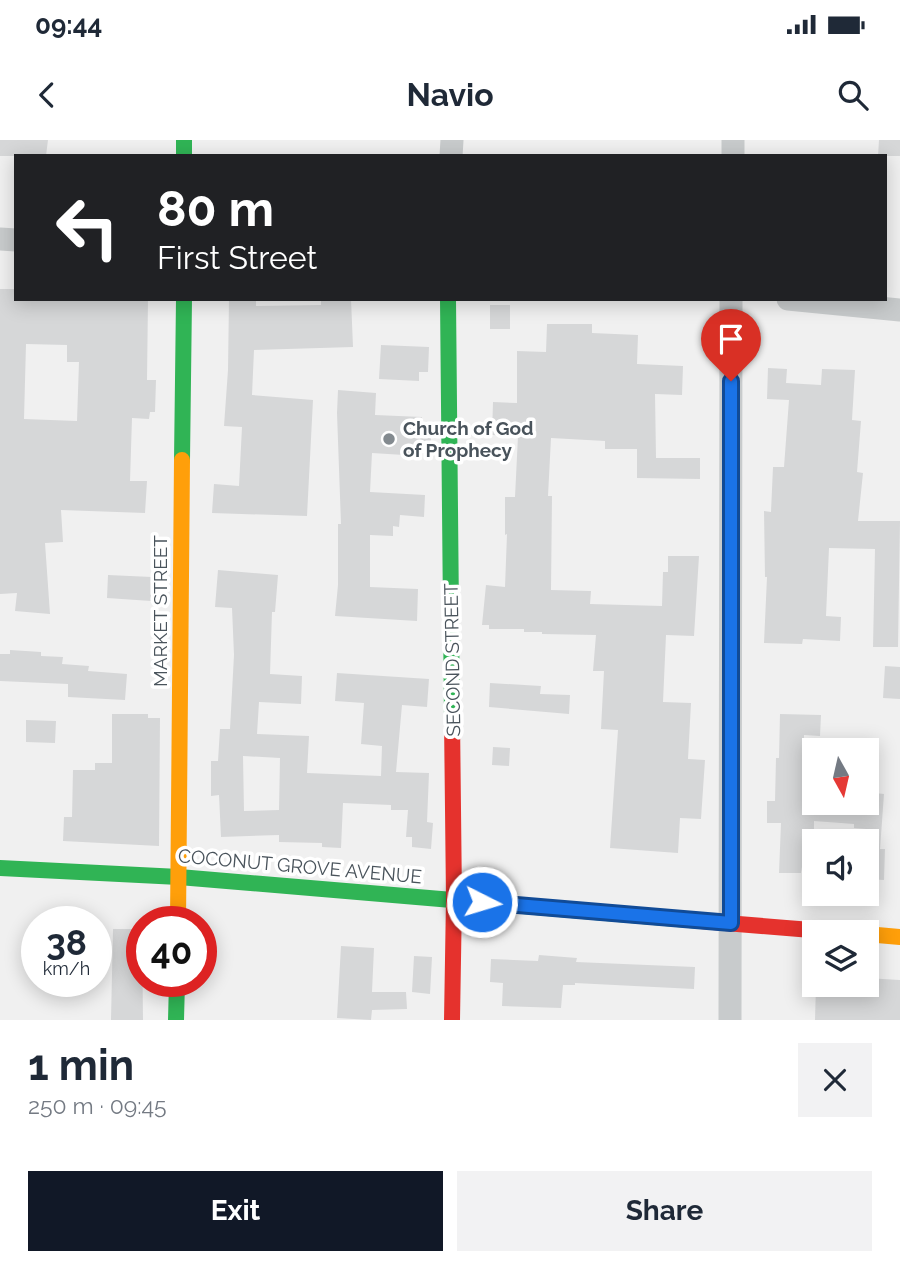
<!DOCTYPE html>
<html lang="en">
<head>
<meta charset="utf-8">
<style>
	body { margin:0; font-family:Raleway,sans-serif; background:#f2f2f3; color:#1f2937; height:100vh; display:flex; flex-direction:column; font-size:26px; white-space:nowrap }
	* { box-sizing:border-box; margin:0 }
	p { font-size:23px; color:#747a83 }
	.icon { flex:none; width:38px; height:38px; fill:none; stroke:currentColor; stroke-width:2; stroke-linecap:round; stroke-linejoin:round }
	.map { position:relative; height:880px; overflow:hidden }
	.drawer { display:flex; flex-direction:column; background:#fff; flex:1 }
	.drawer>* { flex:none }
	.guide { position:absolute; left:14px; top:14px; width:873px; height:147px; border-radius:0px; box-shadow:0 4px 18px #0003; background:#202124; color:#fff; overflow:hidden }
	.needle { width:46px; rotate:172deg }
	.tools { position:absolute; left:802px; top:598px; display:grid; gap:14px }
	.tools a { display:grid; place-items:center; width:77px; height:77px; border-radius:0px; background:#fff; box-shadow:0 4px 18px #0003; font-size:35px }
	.speed { position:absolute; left:21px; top:766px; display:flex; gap:14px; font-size:35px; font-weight:700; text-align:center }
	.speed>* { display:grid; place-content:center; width:91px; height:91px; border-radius:50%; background:#fff; box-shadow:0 4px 18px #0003; line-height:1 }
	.speed small { font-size:18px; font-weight:400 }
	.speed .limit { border:10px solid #d22; background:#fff; color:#111 }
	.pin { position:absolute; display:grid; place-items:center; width:60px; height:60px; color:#fff; margin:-72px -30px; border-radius:50% 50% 50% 0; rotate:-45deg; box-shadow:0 0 7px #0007 }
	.pin .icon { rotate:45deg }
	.me { position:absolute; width:77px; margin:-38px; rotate:95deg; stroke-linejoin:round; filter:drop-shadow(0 0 5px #0008) }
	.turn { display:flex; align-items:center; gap:24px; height:147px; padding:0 28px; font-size:32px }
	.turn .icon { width:91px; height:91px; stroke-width:2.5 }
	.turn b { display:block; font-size:49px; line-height:60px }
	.round { display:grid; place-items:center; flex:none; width:74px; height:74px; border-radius:0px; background:#f2f2f3 }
	.summary { display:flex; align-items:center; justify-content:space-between; height:119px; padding:0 28px }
	h1 { font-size:42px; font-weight:700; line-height:52px }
	.action { display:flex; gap:14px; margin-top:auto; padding:14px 28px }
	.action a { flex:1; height:80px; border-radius:0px; background:#111827; color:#fff; font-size:28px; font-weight:700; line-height:80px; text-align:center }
	.action a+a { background:#f2f2f3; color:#1f2937 }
	.status { display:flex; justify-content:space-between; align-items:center; height:49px; padding:0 35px; background:#fff; direction:ltr }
	.status svg { height:19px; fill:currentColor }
	header { display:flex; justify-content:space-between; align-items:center; height:91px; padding:0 28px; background:#fff; font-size:32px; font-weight:700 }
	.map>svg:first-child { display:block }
	.building { fill:#d6d7d8; fill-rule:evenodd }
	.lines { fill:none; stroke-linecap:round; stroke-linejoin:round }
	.street { stroke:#c8cbcc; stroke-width:23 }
	.fast { stroke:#30b455; stroke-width:16 }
	.slow { stroke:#ff9f0a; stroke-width:16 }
	.jam { stroke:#e5322d; stroke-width:16 }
	.route-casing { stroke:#114b97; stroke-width:18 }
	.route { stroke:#1a73e8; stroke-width:12 }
	.poi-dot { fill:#838a8f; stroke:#fff; stroke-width:2.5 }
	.labels { text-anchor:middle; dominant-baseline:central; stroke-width:7; stroke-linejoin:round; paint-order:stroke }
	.poi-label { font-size:19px; font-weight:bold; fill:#49535b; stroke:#fff; text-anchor:start }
	.street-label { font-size:19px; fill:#49535b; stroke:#fff }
</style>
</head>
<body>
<div class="status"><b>09:44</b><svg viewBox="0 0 49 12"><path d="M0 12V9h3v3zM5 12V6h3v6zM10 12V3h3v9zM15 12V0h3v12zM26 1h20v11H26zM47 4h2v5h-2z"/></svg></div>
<header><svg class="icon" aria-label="back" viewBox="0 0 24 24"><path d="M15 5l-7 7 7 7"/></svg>Navio<svg class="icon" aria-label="search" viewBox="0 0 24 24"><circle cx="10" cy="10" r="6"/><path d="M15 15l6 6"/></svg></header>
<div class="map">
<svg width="900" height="880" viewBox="0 0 900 880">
	<rect width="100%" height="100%" fill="#f0f0f0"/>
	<path class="building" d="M0,0H48L46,16H0Z
		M879,0H900V16H878Z
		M0,149H16V159H148L147,240H156L155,272H150L149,279L132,278L130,341H147L145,373L61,370L63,402L45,403L50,474L15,471L17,453L0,454ZM26,204L67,205V222H79L77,281L24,279Z
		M229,159H256V166L321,165V159H351L353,207L254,210L252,255L313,260L307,376L212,373L214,344L239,346L242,287L224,286L228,230Z
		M490,165H510V189H490Z
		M547,184H592V193L638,195L637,224L683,226L682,255L655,254L656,318H700V339L637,338V309H605V301L551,298L548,356H552L551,450L591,451L590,464L662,466L663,432H668V416H699L694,496L666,495L663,562L691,563L688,619L705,620L701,679L680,678L678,713L610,708L618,590L601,589L604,531H593L596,495L542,494V492H524V489H489V485H482L486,445L505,447L507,394L505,395V357H515L518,296L492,295L493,262L517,263V211L546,212Z
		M381,205L429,207L428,232H419V241L379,239Z
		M768,228L787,229L786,243L821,245L822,229L855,230L852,280L861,281L857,332L863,333L858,381H900L898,507H873L875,409L829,408L826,476L841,477L840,501L803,499L802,504L764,503L767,437H765L764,371L771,372L773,327H784L789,260L767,259Z
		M338,250L376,253L375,275L422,277V289L431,290V308H420V316L372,313L370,352L425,355L424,377L400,375L399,387L393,386V396L370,395V447L418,449L417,481L335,476L338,445V384H341L337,273Z
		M218,430L278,435L275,472H272L270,534L302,536L301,564L259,562L257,594L309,596L307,633L381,636L382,606L361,604L364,563L335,561L337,533L429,539L427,567L402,565L396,632L429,633L427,682L433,683L431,709L412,707V697H406L408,670H391V665L343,663L341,708L322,707V703L279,702V695L221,697L219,655L211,656V621H218L220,589H230L234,515L232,468L215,467ZM243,616L280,618L279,670L244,671Z
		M108,435L152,437L151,461L107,458Z
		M10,510L41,512V516L63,517L62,524L89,526L88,531L127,534L125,560L68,557V544L0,541V514H10Z
		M885,526L900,527V559L883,558Z
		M490,543L541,546L540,554L570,555L569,574L489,567Z
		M112,574H148V578H160L159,706L63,701L64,677H72L73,630H95V623H112Z
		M780,574L821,575L820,596L804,595L803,663H866V652L884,654L880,709H885L884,740L866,739V689L854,688V684L814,681V728L802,727L801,733H779L781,683H767V661H775L776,618H779Z
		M26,580L56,581L55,603L26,602Z
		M493,607L510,608L509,626L492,625Z
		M113,789H142L143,880H111Z
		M341,806L374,808L372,852H406L407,869L372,870L371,880L337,878Z
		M539,815L577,818L576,822L695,827L694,849L575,843V845H563L561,868L502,866L503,843L490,842L491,819L538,821Z
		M414,816L432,817L430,854L412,852Z
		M866,838L900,840V880H815L816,845H866Z"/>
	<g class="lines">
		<path class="street" d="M451,16L452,0
			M733,16V0
			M0,99L16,100
			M788,159L900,170
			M730,880L731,159"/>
		<path class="fast" d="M184,0V16
			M448,159L452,579
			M182,320L184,159
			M0,728L179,737L701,781
			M176,880L177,842"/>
		<path class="slow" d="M178,782L182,320
			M866,794L900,797"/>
		<path class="jam" d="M701,781L848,793
			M452,880L454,759L452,579"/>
	</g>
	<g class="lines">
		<g class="route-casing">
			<path id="route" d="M482,762L731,783V241"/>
		</g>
		<use href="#route" class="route"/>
	</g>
	<circle class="poi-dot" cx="389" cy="299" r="7"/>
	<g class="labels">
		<g class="poi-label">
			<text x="403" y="288">Church of God<tspan x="403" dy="22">of Prophecy</tspan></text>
		</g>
		<g class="street-label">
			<text transform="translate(160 471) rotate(-90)">MARKET STREET</text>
			<text transform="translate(452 520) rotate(-91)">SECOND STREET</text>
			<text transform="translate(300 726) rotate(5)">COCONUT GROVE AVENUE</text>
		</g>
	</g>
</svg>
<div class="tools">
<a><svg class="needle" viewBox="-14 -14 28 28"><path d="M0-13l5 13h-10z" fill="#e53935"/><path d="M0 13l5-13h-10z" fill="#747a83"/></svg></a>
<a><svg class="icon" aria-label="sound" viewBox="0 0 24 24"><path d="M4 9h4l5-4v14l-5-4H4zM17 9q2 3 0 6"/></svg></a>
<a><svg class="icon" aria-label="layers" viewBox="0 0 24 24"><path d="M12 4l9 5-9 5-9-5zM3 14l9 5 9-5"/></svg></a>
</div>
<div class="speed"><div>38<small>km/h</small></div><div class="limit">40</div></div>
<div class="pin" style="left:731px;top:241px;background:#d93025"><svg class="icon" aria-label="arrive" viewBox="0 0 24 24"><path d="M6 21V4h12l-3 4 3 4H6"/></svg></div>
<svg class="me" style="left:482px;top:762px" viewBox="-20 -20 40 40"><circle r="17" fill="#1a73e8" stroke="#fff" stroke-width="3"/><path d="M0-11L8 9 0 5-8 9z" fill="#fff"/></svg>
<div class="guide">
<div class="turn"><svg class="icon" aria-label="left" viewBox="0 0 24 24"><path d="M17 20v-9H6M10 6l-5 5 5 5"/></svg><div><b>80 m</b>First Street</div></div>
</div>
</div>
<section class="drawer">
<div class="summary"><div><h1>1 min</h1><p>250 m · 09:45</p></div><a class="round"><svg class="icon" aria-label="close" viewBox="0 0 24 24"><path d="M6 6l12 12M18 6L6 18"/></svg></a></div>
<div class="action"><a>Exit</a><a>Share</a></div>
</section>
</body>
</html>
